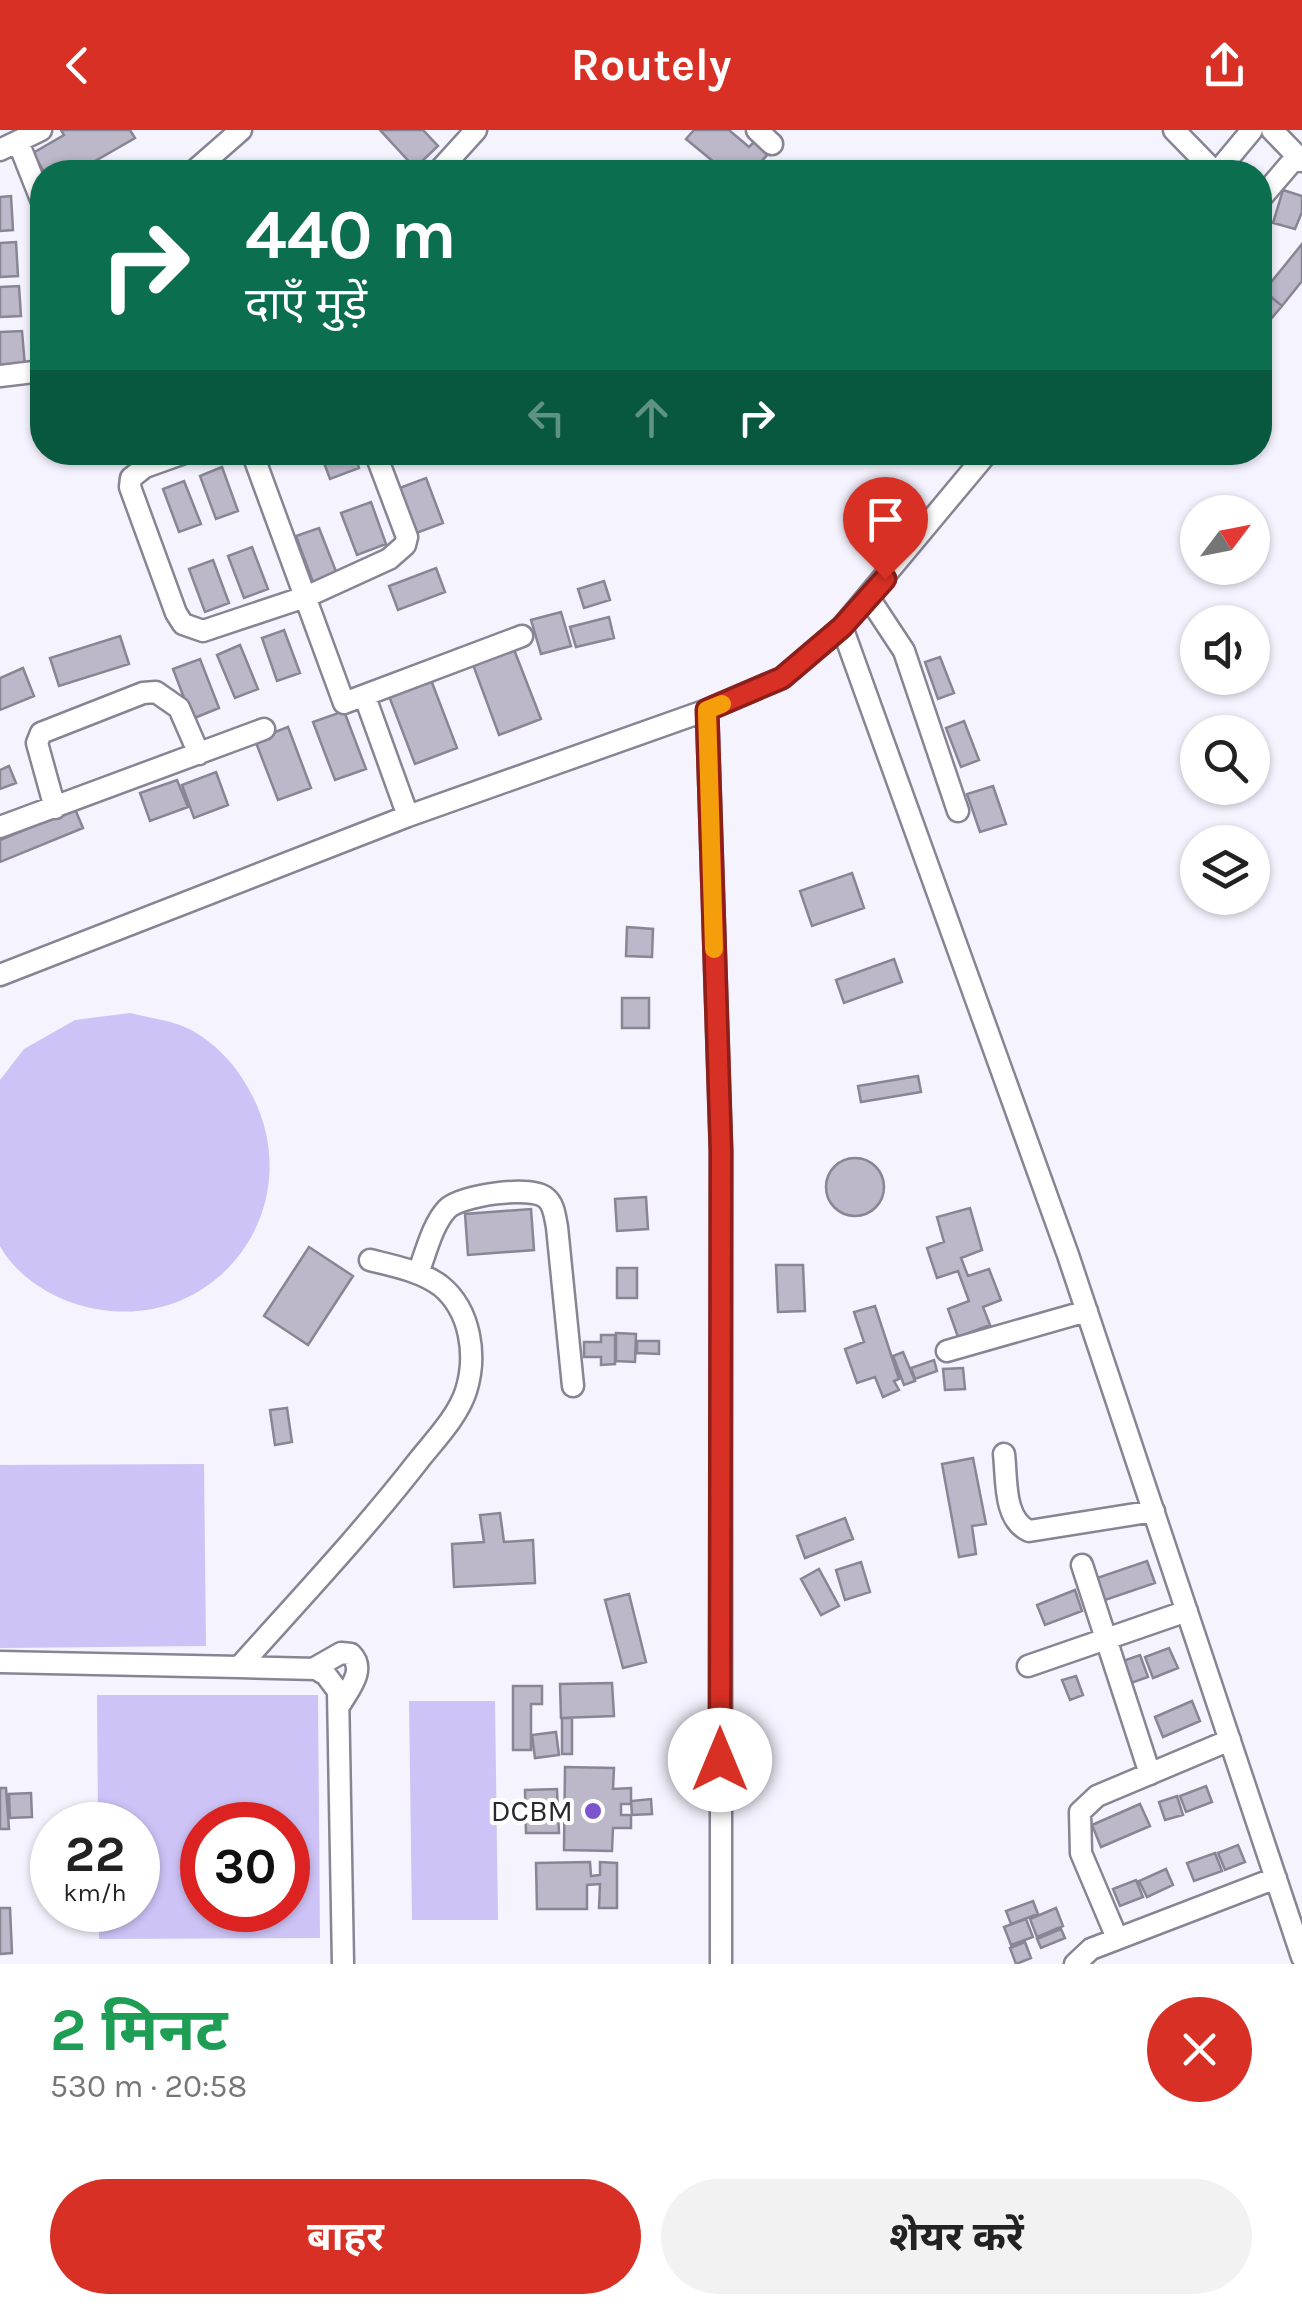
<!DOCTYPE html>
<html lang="hi">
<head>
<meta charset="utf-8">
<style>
	body { margin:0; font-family:Karla,"Noto Sans Devanagari",sans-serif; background:#f2f2f2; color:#222; height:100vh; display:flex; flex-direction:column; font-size:38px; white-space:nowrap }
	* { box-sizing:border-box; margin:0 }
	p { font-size:32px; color:#767676 }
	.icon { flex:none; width:55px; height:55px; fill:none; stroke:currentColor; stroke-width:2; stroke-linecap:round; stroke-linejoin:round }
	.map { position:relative; height:1834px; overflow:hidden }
	.panel { display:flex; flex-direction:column; background:#fff; flex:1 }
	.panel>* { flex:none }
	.hud { position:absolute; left:30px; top:30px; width:1242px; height:305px; border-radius:40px; box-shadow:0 2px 8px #0004; background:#0b6e4f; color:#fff; overflow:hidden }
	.needle { width:65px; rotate:58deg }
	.controls { position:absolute; left:1180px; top:365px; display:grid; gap:20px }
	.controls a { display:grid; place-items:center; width:90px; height:90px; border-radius:50%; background:#fff; box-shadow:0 2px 8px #0004; font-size:50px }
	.speed { position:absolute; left:30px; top:1672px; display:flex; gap:20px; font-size:50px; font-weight:700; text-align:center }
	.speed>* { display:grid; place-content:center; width:130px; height:130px; border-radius:50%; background:#fff; box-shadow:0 2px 8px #0004; line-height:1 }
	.speed small { font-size:25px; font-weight:400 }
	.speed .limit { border:15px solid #d22; background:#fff; color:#111 }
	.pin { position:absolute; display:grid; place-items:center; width:85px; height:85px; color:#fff; margin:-102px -42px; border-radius:50% 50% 50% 0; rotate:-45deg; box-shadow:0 0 10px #0007 }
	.pin .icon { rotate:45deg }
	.me { position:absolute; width:110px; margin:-55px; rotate:0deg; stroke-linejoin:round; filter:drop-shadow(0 0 8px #0008) }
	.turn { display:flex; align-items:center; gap:35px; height:210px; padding:0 50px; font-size:45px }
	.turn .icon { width:130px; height:130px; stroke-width:2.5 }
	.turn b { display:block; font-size:70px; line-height:85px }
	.lanes { display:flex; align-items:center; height:95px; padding:0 50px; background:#0003; justify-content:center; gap:50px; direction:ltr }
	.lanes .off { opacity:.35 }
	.round { display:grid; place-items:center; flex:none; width:105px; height:105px; border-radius:52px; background:#f2f2f2 }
	.headline { display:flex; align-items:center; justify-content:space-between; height:170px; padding:0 50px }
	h1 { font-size:60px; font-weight:700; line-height:75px; color:#1e9e55 }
	.action { display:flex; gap:20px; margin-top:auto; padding:20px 50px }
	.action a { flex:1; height:115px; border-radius:60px; background:#d93025; color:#fff; font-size:40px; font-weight:700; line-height:115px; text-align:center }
	.action a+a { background:#f2f2f2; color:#222 }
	header { display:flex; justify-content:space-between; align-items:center; height:130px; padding:0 50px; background:#d93025; color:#fff; font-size:45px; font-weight:700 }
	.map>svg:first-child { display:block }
	.green { fill:#cec3f6; fill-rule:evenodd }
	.building { fill:#bcb8ca; stroke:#888595; stroke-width:2.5 }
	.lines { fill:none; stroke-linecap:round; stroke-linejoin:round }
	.minor-casing { stroke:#878494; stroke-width:25 }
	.minor { stroke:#fff; stroke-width:20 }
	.route-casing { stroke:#8d1f18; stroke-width:25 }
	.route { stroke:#d93025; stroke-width:18 }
	.slow { stroke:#f59e0b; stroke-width:18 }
	.poi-dot { fill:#7c54ce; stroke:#fff; stroke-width:4 }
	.labels { text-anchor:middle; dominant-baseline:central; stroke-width:8; stroke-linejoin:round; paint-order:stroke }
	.poi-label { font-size:30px; fill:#2b2930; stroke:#fff; text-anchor:end }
</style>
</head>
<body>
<header><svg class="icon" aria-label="back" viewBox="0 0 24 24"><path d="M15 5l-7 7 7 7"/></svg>Routely<svg class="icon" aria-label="share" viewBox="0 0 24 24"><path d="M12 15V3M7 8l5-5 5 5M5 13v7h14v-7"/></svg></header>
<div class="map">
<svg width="1302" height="1834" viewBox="0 0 1302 1834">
	<rect width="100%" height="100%" fill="#f5f3fe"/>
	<path class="green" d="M130,883C148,888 172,890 189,899C213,911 234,933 247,956C318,1076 211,1216 76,1174C47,1165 15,1144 0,1116V950L24,919L75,890Z
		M204,1334L206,1516L0,1518V1335Z
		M97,1565H318L320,1808L99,1809V1780H138V1695H98ZM202,1695H288V1780H202Z
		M409,1571H495L498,1790H412Z"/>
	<path class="building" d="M61,0H130L135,8L76,42H44L33,23L64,5Z
		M380,0H423L438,16L415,38Z
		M694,0H729L749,17L754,12L768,24L752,42H726L686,9Z
		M1283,60L1302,66V82L1295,99L1273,93Z
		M11,66L13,100L0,101V67Z
		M16,112L18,146L0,147V113Z
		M1302,114V151L1282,176L1264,161Z
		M19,156L21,186L0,187V157Z
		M1260,158L1282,176L1265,196L1260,192Z
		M22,201L25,236L0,238V202Z
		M320,322H354L359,338L330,349Z
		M222,337L238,381L216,389L200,346Z
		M426,348L443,393L414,404L397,359Z
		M184,351L201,394L179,402L163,359Z
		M371,372L386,414L357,425L341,383Z
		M319,398L337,444L313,452L296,406Z
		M252,417L268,459L244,468L228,426Z
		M213,430L229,473L205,482L189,439Z
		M436,438L445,462L398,480L389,456Z
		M604,451L610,470L584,478L578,459Z
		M561,482L571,516L541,524L531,490Z
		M609,487L614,508L576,517L570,497Z
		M284,500L300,543L277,551L262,508Z
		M120,506L129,534L59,556L50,528Z
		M240,515L258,559L235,568L217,525Z
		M513,517L541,589L499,605L472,532Z
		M940,527L954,563L938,569L925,532Z
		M200,529L219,578L192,589L173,539Z
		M23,538L34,566L0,580V548Z
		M431,550L457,618L415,634L389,566Z
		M344,581L366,639L335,650L313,592Z
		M964,591L979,630L961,637L946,598Z
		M288,597L311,658L278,670L255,610Z
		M9,636L16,653L0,659V640Z
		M216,642L228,675L194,688L182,655Z
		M177,650L188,677L150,691L140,663Z
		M993,656L1006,694L980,702L967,664Z
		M75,679L83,698L0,732V710Z
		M852,743L864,778L812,796L800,761Z
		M627,797L653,799L652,827L626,826Z
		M894,829L902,852L844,873L836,850Z
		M622,868H649V898H622Z
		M918,946L921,962L861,972L858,956Z
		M826 1057a29 29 0 1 1 58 0a29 29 0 1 1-58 0Z
		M646,1067L648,1099L617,1101L615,1069Z
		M970,1078L982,1120L961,1128L968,1146L989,1139L1001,1170L983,1177L990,1195L958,1207L948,1179L969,1171L958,1141L937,1148L927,1118L944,1112L937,1087Z
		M531,1079L534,1120L468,1125L465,1084Z
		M309,1117L353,1146L308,1215L264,1186Z
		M776,1135H803L805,1181L778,1182Z
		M617,1138H637V1168H617Z
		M875,1176L899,1249L894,1251L899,1260L883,1267L875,1247L857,1253L845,1219L864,1212L854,1182Z
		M616,1203L636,1204L635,1232L616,1231Z
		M601,1205H615V1234L601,1235V1227H584V1212H601Z
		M637,1211H659V1224L637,1223Z
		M903,1222L915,1251L904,1255L893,1226Z
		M934,1230L937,1241L915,1249L911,1238Z
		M963,1238L965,1259L945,1260L943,1239Z
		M287,1278L292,1312L275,1315L270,1280Z
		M973,1328L986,1394L972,1396L976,1424L959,1427L942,1334Z
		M500,1383L504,1412L533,1410L535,1453L454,1457L452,1414L484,1412L480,1385Z
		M845,1388L853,1409L805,1428L797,1406Z
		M1147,1431L1155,1453L1105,1470L1097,1448Z
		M861,1432L870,1462L845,1470L836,1440Z
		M819,1439L839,1476L821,1485L801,1449Z
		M1075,1460L1082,1481L1045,1495L1037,1475Z
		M629,1464L646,1532L623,1538L605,1470Z
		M1169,1518L1178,1538L1153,1548L1145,1527Z
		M1140,1525L1148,1547L1131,1553L1123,1531Z
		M1076,1546L1083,1565L1070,1570L1062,1550Z
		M612,1553L614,1586L561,1588L560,1554Z
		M513,1556H542V1574H531V1620H513Z
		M1192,1571L1200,1591L1163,1607L1155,1587Z
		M562,1588H572V1624H562Z
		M556,1602L559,1625L535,1628L532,1605Z
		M565,1637L614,1638L613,1659L631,1658V1674H621V1685H631V1698H613L612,1721L564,1720Z
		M1206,1656L1212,1672L1186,1682L1180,1666Z
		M0,1658H6L9,1699H0Z
		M557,1659L559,1703H526L525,1660Z
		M31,1663L32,1687L10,1688L9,1664Z
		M1177,1666L1183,1685L1165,1690L1159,1672Z
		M651,1669L652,1684L632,1685L631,1671Z
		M1140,1674L1150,1696L1101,1717L1092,1695Z
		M1238,1715L1245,1732L1225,1740L1218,1723Z
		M1215,1723L1222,1741L1194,1751L1187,1733Z
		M590,1732L591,1746L600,1745V1732L617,1733V1778H599L600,1754L587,1755V1779H537L536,1733Z
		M1166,1739L1173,1755L1147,1767L1139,1751Z
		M1136,1750L1143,1767L1120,1776L1113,1759Z
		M1033,1771L1038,1784L1011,1794L1006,1781Z
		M0,1778H10L12,1823L0,1824Z
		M1056,1778L1063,1796L1037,1807L1030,1789Z
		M1026,1789L1033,1807L1011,1815L1004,1797Z
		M1061,1799L1065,1808L1041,1818L1037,1809Z
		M1025,1812L1031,1828L1016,1834L1010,1818Z"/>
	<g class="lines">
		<g class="minor-casing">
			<path id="minor" d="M757,0L772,14
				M1174,0L1215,42
				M1272,0L1302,31
				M19,14L42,72
				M0,20L41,0
				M193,42L241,0
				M438,42L476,0
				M1217,42L1252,0
				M1260,69L1297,26
				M0,246L42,241
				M187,322L145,337L131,348L130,357L176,483L183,494L203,501L308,466L389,429L405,415L407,407L375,322
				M252,322L344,573L522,506
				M869,468L904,521L958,681
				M842,497L1068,1125L1302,1827
				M365,567L408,686
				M707,580L721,1021V1834
				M55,678L37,613L41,603L143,563L156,562L179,578L199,624
				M0,697L264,599
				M0,845L408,686L707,580L782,548L842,497L988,322
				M418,1143C426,1123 432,1095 447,1079C461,1065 531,1055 546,1068C554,1074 555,1087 557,1097L573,1256
				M947,1221L1087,1181
				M1004,1324C1007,1349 1003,1389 1029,1401L1154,1381
				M1082,1435L1150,1644
				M0,1532L239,1537C300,1469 363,1402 419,1330C435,1310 458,1286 466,1261C477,1226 471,1181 441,1156C421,1141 394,1136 370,1130
				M1028,1536L1187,1481
				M239,1537L316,1539L326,1545L338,1561L343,1834
				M313,1539L341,1523L351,1524C366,1539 350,1558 341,1573
				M1117,1808L1081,1723L1080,1682L1097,1666L1230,1610
				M1075,1834L1091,1819L1276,1748"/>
		</g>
		<use href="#minor" class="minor"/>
	</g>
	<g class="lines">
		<g class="route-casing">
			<path id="route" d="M720,1630L721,1021L707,580L782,548L842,497L885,449"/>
		</g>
		<use href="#route" class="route"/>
		<path class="slow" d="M714,819L707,580L722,574"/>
	</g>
	<circle class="poi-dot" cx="593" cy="1681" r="10"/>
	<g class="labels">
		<g class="poi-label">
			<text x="573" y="1681">DCBM</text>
		</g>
	</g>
</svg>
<div class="controls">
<a><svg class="needle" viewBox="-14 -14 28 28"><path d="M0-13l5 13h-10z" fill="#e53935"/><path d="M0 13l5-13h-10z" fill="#767676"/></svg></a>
<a><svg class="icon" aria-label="sound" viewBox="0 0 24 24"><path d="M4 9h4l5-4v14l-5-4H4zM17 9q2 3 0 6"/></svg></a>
<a><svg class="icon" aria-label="search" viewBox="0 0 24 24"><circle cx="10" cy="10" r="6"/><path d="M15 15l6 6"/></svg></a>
<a><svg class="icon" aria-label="layers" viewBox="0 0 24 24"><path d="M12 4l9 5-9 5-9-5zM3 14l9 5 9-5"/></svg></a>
</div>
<div class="speed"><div>22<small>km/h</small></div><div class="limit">30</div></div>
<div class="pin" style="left:885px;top:449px;background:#d93025"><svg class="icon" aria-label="arrive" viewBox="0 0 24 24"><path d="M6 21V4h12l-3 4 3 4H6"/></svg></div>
<svg class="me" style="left:720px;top:1630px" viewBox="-20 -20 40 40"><circle r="19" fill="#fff"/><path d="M0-13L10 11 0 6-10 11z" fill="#d93025"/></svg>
<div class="hud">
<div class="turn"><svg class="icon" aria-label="right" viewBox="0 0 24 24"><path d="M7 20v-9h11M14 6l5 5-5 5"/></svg><div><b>440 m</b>दाएँ मुड़ें</div></div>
<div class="lanes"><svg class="icon off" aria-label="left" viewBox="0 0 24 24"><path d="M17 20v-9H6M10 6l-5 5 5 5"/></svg><svg class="icon off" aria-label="ahead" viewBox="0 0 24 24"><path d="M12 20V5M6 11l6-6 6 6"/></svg><svg class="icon" aria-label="right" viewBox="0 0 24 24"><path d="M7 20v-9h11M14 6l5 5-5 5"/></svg></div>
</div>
</div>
<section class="panel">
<div class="headline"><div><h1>2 मिनट</h1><p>530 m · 20:58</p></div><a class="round" style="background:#d93025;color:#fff"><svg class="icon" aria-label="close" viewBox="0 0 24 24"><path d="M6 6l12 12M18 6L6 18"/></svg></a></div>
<div class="action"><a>बाहर</a><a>शेयर करें</a></div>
</section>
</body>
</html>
